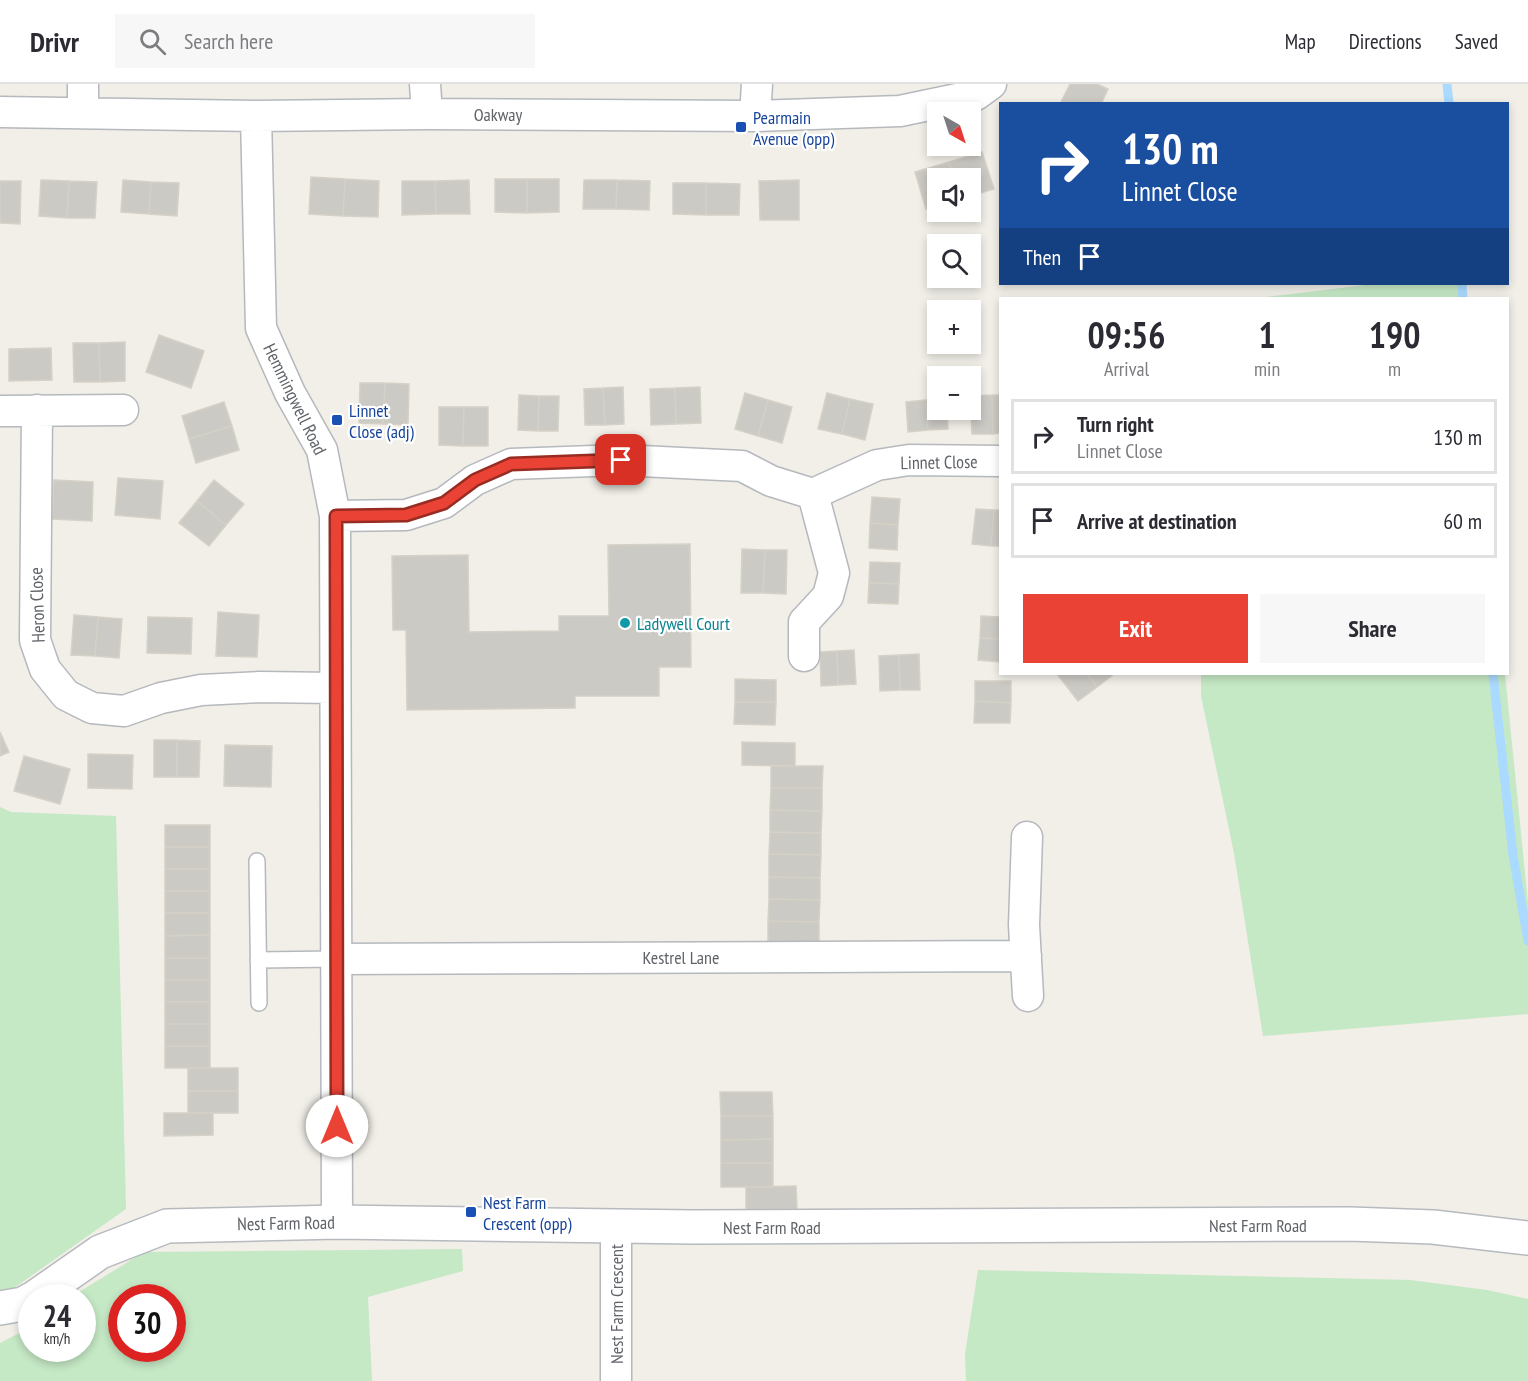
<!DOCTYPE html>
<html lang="en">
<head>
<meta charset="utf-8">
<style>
	body { margin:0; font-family:"PT Sans Narrow",sans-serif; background:#f7f7f7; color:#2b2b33; height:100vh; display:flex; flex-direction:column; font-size:22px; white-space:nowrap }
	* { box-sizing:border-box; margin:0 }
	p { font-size:20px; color:#7c7c81 }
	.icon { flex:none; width:33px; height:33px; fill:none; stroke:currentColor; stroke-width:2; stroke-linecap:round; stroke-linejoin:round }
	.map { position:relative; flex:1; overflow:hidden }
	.details { position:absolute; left:999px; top:213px; width:510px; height:378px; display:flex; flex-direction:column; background:#fff; border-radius:0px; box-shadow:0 3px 9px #0003 }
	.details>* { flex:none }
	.banner { position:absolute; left:999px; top:18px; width:510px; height:183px; border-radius:0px; box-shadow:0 3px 9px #0003; background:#1a4fa0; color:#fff; overflow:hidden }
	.needle { width:39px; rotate:141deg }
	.controls { position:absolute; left:927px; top:18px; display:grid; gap:12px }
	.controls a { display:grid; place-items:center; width:54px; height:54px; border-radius:0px; background:#fff; box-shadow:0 3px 9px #0003; font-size:30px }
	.speed { position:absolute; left:18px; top:1200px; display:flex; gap:12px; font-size:30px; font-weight:700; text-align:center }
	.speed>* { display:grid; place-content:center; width:78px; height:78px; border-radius:50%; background:#fff; box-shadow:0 3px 9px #0003; line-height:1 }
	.speed small { font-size:15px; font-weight:400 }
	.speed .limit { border:9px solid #d22; background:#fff; color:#111 }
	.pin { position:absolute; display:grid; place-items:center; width:51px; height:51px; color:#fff; margin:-26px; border-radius:12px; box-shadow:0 3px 9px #0006 }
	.me { position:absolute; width:66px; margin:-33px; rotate:0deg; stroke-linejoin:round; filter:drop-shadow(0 0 4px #0008) }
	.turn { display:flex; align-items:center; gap:21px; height:126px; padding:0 24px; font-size:27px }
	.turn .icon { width:78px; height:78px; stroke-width:2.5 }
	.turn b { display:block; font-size:42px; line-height:51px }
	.then { display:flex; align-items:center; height:57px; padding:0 24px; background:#0003; gap:12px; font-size:22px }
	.eta { display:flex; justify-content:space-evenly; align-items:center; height:102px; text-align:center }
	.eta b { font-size:36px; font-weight:700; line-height:42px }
	.button { display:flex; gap:12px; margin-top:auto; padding:12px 24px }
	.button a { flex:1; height:69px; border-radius:0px; background:#ea4335; color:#fff; font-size:24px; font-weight:700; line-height:69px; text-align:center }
	.button a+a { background:#f7f7f7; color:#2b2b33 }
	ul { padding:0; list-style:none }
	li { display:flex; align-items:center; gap:18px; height:75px; margin:0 12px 9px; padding:0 12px; border:3px solid #e1e1e2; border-radius:0px }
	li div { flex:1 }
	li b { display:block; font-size:22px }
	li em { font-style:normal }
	header { display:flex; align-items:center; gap:36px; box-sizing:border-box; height:84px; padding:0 30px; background:#fff; border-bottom:2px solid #e1e1e2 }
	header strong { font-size:28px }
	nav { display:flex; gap:33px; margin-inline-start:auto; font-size:21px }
	.search { width:420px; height:54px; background:#f7f7f7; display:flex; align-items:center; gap:15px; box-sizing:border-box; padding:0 21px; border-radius:0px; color:#7c7c81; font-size:22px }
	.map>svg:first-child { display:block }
	.green { fill:#c5e8c5; fill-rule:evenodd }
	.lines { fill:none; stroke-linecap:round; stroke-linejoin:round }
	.stream { stroke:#aadaff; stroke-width:9 }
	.building { fill:#cccac5; stroke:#d6d1c6; stroke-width:1.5 }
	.lane-casing { stroke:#b5b8bc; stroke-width:18 }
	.street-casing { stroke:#b5b8bc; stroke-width:33 }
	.secondary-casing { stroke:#b6babf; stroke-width:36 }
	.lane { stroke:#fff; stroke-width:15 }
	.street { stroke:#fff; stroke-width:30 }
	.secondary { stroke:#fff; stroke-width:33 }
	.route-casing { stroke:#982c22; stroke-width:15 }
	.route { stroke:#ea4335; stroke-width:10 }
	.transit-dot { fill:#1a4fb4; stroke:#fff; stroke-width:2 }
	.culture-dot { fill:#0f9aa8; stroke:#fff; stroke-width:2 }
	.labels { text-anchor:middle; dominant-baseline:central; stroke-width:4.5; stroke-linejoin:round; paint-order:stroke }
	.street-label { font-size:18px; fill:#5f6368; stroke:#fff }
	.transit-label { font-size:18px; fill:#164399; stroke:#fff; text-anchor:start }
	.culture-label { font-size:18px; fill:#0d838f; stroke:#fff; text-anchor:start }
</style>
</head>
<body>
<header>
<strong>Drivr</strong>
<div class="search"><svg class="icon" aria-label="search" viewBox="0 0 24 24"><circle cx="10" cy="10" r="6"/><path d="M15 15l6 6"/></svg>Search here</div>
<nav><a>Map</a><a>Directions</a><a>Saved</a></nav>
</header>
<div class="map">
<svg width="1528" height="1297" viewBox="0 0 1528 1297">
	<rect width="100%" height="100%" fill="#f1efe8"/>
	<path class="green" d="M1374,200H1465L1467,214H1258Z
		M1201,590H1505L1528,819V930L1263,952L1234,769L1201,612Z
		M0,723L11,728L116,732L126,1125L14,1204L0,1206Z
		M462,1165L463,1187L368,1213L372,1297H0V1259L31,1243L32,1264H82V1214L71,1213L144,1168ZM122,1214H172V1264H122Z
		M978,1186L1410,1196L1487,1206L1528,1215V1297H966L965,1270Z"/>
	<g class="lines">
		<path class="stream" d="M1447,0L1449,20
			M1462,200L1463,214
			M1493,590L1513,771L1528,857"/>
	</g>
	<path class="building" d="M1070,0H1097L1108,5L1101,20H1063L1061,18Z
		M982,68L994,105L970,112V94H954L949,78Z
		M949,78L954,94H938V122L926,125L915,88Z
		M311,93L345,95L343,132L309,130Z
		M345,95L379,97L378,133L343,132Z
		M495,95H527V129L495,128Z
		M527,95H559V128L527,129Z
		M41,96L69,97L67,134L39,132Z
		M123,96L151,98L149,130L121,128Z
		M469,96L470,130H436L435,97Z
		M584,96H617L616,125H583Z
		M617,96L650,97L649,126L616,125Z
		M799,96V136H760L759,97Z
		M0,97H21L20,140L0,139Z
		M69,97L97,98L95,134H67Z
		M402,97H435L436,130L402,131Z
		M151,98L179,99L177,132L149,130Z
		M673,99H706V131L673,130Z
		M706,99L740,100L739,131H706Z
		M159,251L204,267L191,304L146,288Z
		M125,258V297L100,298L99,259Z
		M73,259H99L100,298H74Z
		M51,264L52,296L9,297V265Z
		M360,299H385L383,340L359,339Z
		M385,299L409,300L408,341L383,340Z
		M623,303L624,340L605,341L603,304Z
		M700,303L701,339L676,340L675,304Z
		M603,304L605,341H585L584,305Z
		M675,304L676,340L651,341L650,305Z
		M745,309L768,316L758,352L735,345Z
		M827,309L850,315L842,350L818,345Z
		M519,311L539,312L538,347L518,346Z
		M992,311H1000V349L993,350Z
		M992,311L993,350H972L970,312Z
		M539,312H559L558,347H538Z
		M850,315L873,320L865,356L842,350Z
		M938,315V326H947L948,345L928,346L926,316Z
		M768,316L792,323L782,359L758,352Z
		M926,316L928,346L908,348L906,318Z
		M224,318L232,342L189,355L182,332Z
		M439,323H464L463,362L439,361Z
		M464,323H488V362H463Z
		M232,342L239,366L196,379L189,355Z
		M118,394L163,397L160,435L115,431Z
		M54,396L93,398L92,437L52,435Z
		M214,396L244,420L226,441L197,417Z
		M872,413L900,415L898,441L870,439Z
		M197,417L226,441L209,462L179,439Z
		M976,425L994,426L991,462L972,460Z
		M994,426H1000V462H991Z
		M870,439L898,441L897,466L869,464Z
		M690,460L691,583H659V612H575V624L407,626L406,546H393L392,472L468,471L469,548L559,547V532H609L608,461Z
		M742,465L765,466L763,509H741Z
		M765,466H787L786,510L763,509Z
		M870,478L900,479L899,500L869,499Z
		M869,499L899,500L898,520L868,519Z
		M218,528L259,531L257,573L216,572Z
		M74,531L98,533L95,572L71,571Z
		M981,532L1000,533V555L980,554Z
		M98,533L122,535L119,574L95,572Z
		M148,533L192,534L191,570L147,569Z
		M980,554L1000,555V578L978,576Z
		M854,566L856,600L838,601L837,567Z
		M837,567L838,601L821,602L820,568Z
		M919,570L920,606H900L899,571Z
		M899,571L900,606L880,607L879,572Z
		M1057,590H1087L1097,603L1078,617Z
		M1087,590H1114L1097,603Z
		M735,595L776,596V618H735Z
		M975,597H1011V619L975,617Z
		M975,617L1011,619L1010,639H974Z
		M735,618H776L775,641L734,640Z
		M0,648L9,668L0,672Z
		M154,656H177V693H154Z
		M177,656L200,657L199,693H177Z
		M742,658L795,659V682L742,681Z
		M225,661L272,662L271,703L224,702Z
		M88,670L133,671L132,705L88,704Z
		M24,672L70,685L60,720L14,707Z
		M771,682H823L822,704H771Z
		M771,704H822V727L770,726Z
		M770,726L822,727L821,749L770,748Z
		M165,741H210V763H165Z
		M770,748L821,749V771L769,770Z
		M165,763H210V785H165Z
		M769,770L821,771L820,794L769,793Z
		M165,785H210V807H165Z
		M769,793L820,794V816L769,815Z
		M165,807H210V829H165Z
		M769,815L820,816L819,838L768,837Z
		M165,829H210V851L165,852Z
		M768,837L819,838V860L768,859Z
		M210,851V874H165V852Z
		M165,874H210V896H165Z
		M165,896H210V918H165Z
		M165,918H210V940H165Z
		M165,940H210V962H165Z
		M165,962H210V984H165Z
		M188,984H238V1007H188Z
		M188,1007H238V1029H188Z
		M720,1008H772L773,1032H721Z
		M164,1029H213V1051L164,1052Z
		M721,1032H773V1055L721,1056Z
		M773,1055V1079H721V1056Z
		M721,1079H773V1103H721Z
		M796,1102L797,1125L746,1126V1103Z"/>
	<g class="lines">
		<g class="lane-casing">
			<path id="lane" d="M257,777L259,919
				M258,876L336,875"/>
		</g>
		<g class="street-casing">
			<path id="street" d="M425,0L427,30
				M0,28L256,32L427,30L755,32L900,27L976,11L991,0
				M83,28V0
				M256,32L261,244L290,309L322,366L335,432L337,1138
				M755,32L757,0
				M37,326L35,556L45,585L66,611L92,624L124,627L161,614L201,606L260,603L335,604
				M2,327L123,326
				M335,432L406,431L444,419L475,396L511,380L621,376L742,382L771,397L813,410L877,381L909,376L1000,377
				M804,572V538L828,512L834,489L813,410
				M1027,753L1024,841L1028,912
				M336,875L1026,872
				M616,1142V1297"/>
		</g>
		<g class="secondary-casing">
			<path id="secondary" d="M34,1214L100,1168L167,1142L337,1138L693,1143L1350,1140L1433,1143L1528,1154
				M0,1224L23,1220L32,1215"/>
		</g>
		<use href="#lane" class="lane"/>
		<use href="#street" class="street"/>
		<use href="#secondary" class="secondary"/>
	</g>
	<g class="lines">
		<g class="route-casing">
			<path id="route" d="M337,1042L336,432L406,431L444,419L475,396L511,380L621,376"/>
		</g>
		<use href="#route" class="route"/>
	</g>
	<g class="transit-dot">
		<rect x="735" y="37" width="12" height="12" rx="3"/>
		<rect x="331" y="330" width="12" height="12" rx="3"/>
		<rect x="465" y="1122" width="12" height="12" rx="3"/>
	</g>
	<circle class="culture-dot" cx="625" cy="539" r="6"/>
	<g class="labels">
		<g class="street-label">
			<text x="498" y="30">Oakway</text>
			<text transform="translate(295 315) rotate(64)">Hemmingwell Road</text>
			<text transform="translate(939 378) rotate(-1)">Linnet Close</text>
			<text transform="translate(37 521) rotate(-92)">Heron Close</text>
			<text x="681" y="873">Kestrel Lane</text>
			<text transform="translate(286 1139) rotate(-1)">Nest Farm Road</text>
			<text x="1258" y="1141">Nest Farm Road</text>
			<text x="772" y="1143">Nest Farm Road</text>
			<text transform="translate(616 1220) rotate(-90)">Nest Farm Crescent</text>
		</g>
		<g class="transit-label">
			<text x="753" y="33">Pearmain<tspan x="753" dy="21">Avenue (opp)</tspan></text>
			<text x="349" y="326">Linnet<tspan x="349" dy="21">Close (adj)</tspan></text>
			<text x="483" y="1118">Nest Farm<tspan x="483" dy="21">Crescent (opp)</tspan></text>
		</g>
		<g class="culture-label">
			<text x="637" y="539">Ladywell Court</text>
		</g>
	</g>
</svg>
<div class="controls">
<a><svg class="needle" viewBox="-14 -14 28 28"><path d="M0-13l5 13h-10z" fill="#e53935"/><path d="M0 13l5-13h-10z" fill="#7c7c81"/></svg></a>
<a><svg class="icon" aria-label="sound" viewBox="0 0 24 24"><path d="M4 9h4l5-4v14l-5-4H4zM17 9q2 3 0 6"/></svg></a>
<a><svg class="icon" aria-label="search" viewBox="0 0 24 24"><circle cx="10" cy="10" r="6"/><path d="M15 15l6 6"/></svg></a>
<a>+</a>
<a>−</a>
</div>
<div class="speed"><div>24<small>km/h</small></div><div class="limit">30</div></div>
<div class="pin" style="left:621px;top:376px;background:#d93025"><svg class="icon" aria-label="arrive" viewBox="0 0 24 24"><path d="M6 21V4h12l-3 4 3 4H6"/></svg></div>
<svg class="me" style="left:337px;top:1042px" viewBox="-20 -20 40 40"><circle r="19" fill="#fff"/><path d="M0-13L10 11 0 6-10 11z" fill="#ea4335"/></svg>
<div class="banner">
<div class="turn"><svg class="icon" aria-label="right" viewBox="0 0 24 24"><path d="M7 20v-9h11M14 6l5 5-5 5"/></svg><div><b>130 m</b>Linnet Close</div></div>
<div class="then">Then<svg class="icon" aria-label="arrive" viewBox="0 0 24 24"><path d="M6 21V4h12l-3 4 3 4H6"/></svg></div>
</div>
<section class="details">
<div class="eta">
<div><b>09:56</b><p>Arrival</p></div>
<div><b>1</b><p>min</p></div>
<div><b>190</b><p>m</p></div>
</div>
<ul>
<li><svg class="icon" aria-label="right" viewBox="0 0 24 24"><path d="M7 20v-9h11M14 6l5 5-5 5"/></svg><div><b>Turn right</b><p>Linnet Close</p></div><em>130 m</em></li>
<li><svg class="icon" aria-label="arrive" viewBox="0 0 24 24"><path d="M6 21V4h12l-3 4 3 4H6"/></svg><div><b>Arrive at destination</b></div><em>60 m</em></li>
</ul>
<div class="button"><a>Exit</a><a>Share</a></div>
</section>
</div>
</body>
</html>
